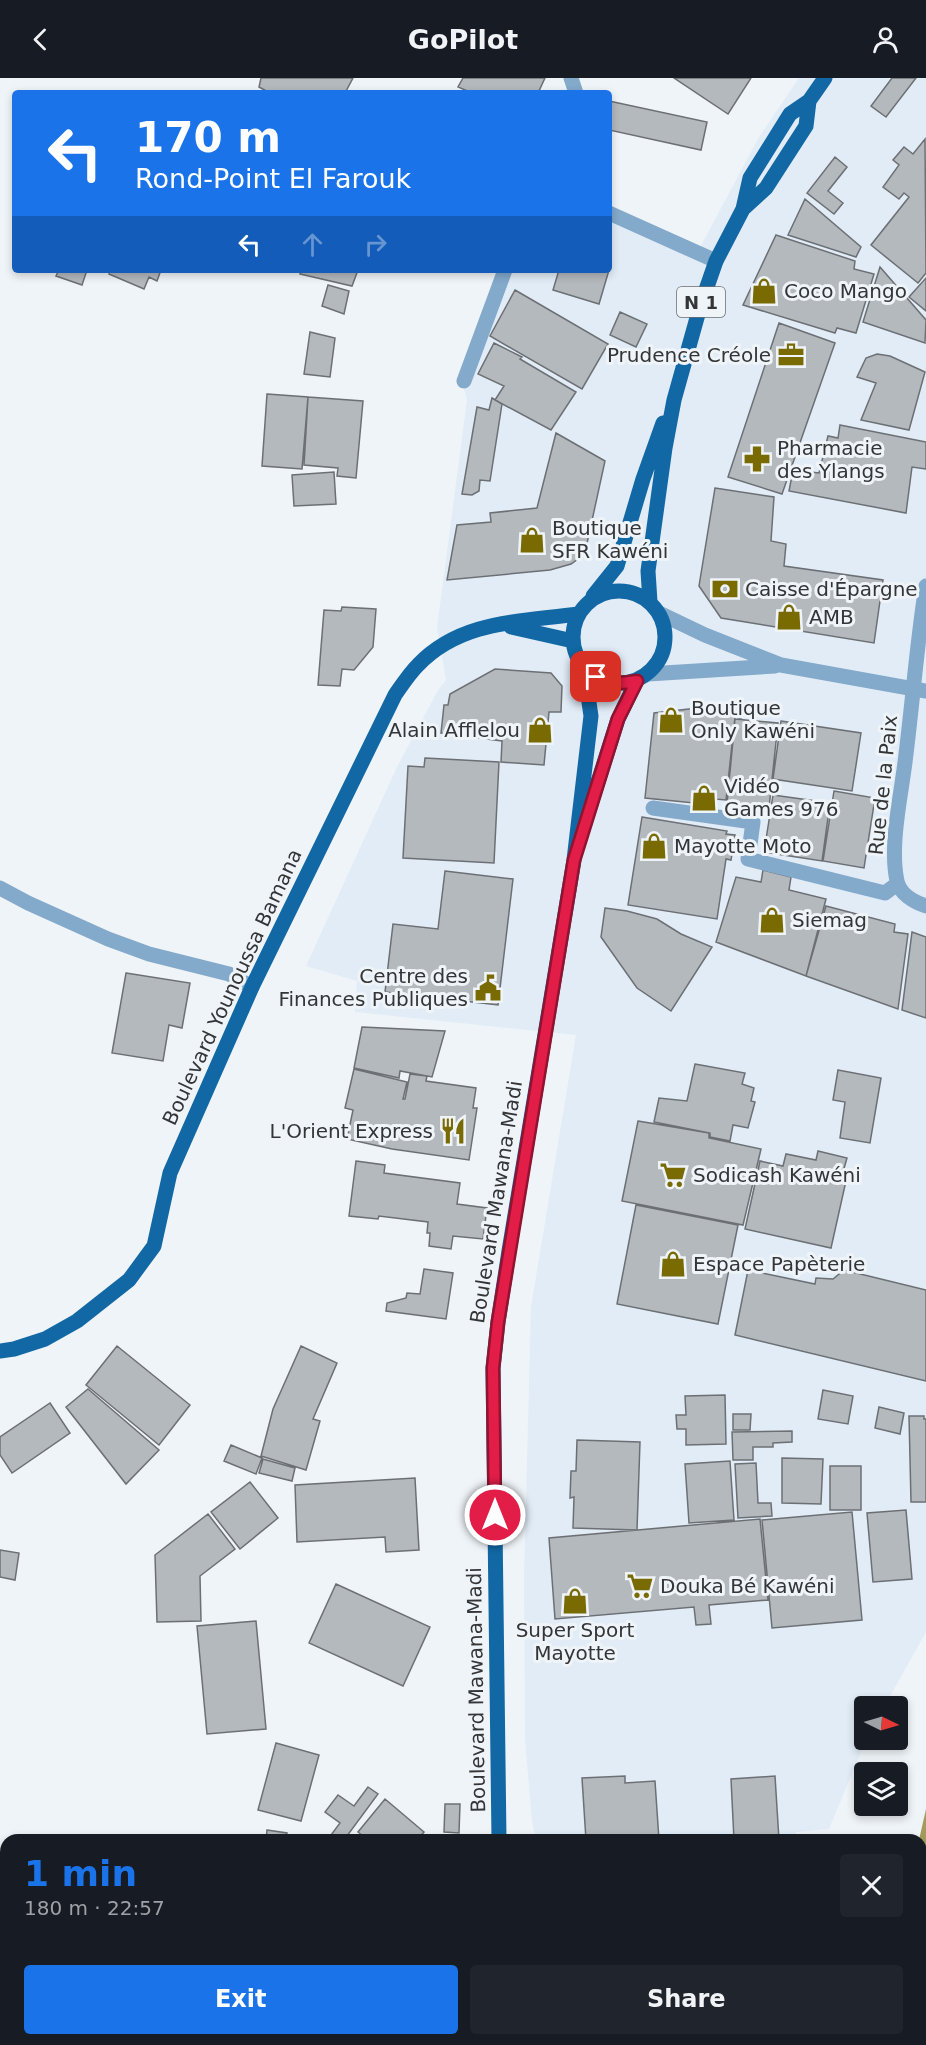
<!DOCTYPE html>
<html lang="en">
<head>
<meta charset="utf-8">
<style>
	body { margin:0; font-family:"DejaVu Sans",sans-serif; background:#20242c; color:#f1f3f6; height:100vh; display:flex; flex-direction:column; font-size:22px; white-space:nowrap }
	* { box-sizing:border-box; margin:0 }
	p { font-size:20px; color:#9ea1a6 }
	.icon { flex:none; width:33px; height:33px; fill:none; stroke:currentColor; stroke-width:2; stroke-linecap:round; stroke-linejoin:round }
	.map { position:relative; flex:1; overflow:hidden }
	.panel { position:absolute; left:0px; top:1756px; width:927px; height:212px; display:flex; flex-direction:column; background:#171b24; border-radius:18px 18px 0 0; box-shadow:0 3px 9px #0003 }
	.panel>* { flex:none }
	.guide { position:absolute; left:12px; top:12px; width:600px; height:183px; border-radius:6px; box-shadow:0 3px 9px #0003; background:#1a73e8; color:#fff; overflow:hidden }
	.needle { width:39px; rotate:95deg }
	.buttons { position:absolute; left:854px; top:1618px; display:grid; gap:12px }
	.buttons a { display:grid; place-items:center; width:54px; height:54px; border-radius:6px; background:#171b24; box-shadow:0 3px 9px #0003; font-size:30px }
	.pin { position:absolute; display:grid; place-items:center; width:51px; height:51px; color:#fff; margin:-26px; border-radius:12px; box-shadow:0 3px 9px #0006 }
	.me { position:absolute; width:66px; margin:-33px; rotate:0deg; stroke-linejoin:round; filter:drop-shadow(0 0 4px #0008) }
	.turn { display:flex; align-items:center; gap:21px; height:126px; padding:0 24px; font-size:27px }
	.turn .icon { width:78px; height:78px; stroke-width:2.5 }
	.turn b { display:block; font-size:42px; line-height:51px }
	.lanes { display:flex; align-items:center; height:57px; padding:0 24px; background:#0003; justify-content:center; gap:30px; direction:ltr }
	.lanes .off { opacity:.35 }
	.round { display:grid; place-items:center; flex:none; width:63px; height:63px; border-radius:6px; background:#20242c }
	.headline { display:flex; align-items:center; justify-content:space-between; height:102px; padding:0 24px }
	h1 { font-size:36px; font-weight:700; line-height:45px; color:#1a73e8 }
	.action { display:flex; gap:12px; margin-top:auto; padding:12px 24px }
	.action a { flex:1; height:69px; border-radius:6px; background:#1a73e8; color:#fff; font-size:24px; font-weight:700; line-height:69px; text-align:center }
	.action a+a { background:#20242c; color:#f1f3f6 }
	header { display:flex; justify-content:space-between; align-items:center; height:78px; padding:0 24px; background:#171b24; font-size:27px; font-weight:700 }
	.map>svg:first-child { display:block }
	.built { fill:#e1ecf7 }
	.green { fill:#d5cc99 }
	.water { fill:#a59b5d }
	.building { fill:#b4b9bd; stroke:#6c7074; stroke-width:1.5 }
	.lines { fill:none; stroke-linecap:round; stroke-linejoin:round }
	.minor { stroke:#83a9cb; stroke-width:15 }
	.major { stroke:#1268a4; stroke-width:15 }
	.route-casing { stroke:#92132f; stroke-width:15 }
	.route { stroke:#e11d48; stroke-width:10 }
	.labels { text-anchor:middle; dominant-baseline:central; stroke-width:6; stroke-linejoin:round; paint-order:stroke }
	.shield { fill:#eff4f8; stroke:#6b6e71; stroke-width:1.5 }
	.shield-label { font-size:18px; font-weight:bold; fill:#333537 }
	.poi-label { font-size:20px; fill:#333537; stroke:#eff4f8; text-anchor:start }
	.street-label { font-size:20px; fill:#333537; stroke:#eff4f8 }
</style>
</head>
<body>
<header><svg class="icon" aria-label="back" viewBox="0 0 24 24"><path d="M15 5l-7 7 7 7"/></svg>GoPilot<svg class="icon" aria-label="person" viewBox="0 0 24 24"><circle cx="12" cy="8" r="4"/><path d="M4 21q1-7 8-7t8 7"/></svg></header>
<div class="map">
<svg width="926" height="1967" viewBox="0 0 926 1967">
	<rect width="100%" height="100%" fill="#eff4f8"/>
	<path class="built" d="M799,0H926V1554L884,1629H864V1662H866L829,1751L796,1754V1762H536L532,1742L525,1662L524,1500L531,1229L576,957L355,934L357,903L306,888L397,689L438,612L446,602L437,550L467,322L460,297L510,192H609V141L696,177L759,59Z"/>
	<path class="green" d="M0,1862H6V1962H159L160,1967H0Z"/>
	<path class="water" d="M926,1731V1967H665L679,1962H921V1762H919Z"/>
	<path class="building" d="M261,0H353L345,15H270L259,9Z
		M463,0H545L538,15H472L458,9Z
		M674,0H751L728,36Z
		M892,0H916L886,39L871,28Z
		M609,23L707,44L701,72L609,52Z
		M925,61L926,195L918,205L871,167L909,119L904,115L899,121L883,109L899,87L893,82L904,69L913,76Z
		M835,79L847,89L828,113L843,125L834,136L807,115Z
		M805,121L861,169L856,179L788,157Z
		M776,157L855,183L854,191L874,196L856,255L837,250L835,255L743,227Z
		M880,189L926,242L925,265L863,244Z
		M59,192H87L82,207L56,198Z
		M110,192H161L157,203L149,199L144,211L109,196Z
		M302,192H358L352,208L300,196Z
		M559,192H609L599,226L553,212Z
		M926,200V233L909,219Z
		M328,207L349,213L344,236L322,228Z
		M515,212L608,266L582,311L490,258Z
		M620,234L647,246L636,269L610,257Z
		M779,245L835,265L782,416L728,399Z
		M310,254L335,260L330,299L304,296Z
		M494,265L522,279L520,281L576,314L551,352L495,322L504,308L478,296Z
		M877,276L890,278L925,294L909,352L861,342L876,305L857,299L866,280Z
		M267,316L308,319L302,391L262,388Z
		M308,319L363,323L356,400L337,398L338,390L304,387Z
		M492,320L502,326L490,403L480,402L479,413L472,417L462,416L477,329L489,332Z
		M840,347L926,364V391L912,389L906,435L789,413L793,392L819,395L828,358L838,360Z
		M556,355L605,383L586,470L582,478L571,486L550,492L447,502L457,447L491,444L490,435L537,430Z
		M334,394L336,426L294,428L292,397Z
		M715,410L774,419L771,463L786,466L784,488L883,502L874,565L721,540L699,508Z
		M342,529L376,531L373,569L354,592L342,591L340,608L318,607L324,532L341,533Z
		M495,591L551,595L562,608L561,634H549L544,687L501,684L502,663L441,655L444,627H448L450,616Z
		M733,626L742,627L741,640L735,639L726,722L715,721L714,727L645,720L654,635Z
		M735,641L778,645L769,730L727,726Z
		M781,643L861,655L852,713L773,701Z
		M425,680L499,684L494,785L403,780L408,688L424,689Z
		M834,713L875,720L864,790L823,783Z
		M773,717L830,725L822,783L764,774Z
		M642,739L727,753L726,756L735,757L731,782L726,781L717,841L628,827Z
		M763,792L791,799L789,812L826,821L806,898L716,864L736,799L761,804Z
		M445,793L513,801L498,927L385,914L393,846L438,851Z
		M826,828L895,846L894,854L908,856L898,931L806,898Z
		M605,830L627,833L657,841L681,856L712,869L671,933L637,910L601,859Z
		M912,854L926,859V940L902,932Z
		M126,895L190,905L182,950L169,947L163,983L112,975Z
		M362,949L445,953L432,999L400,993L399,1000L354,990Z
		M695,986L745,995L742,1006L754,1010L751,1023L755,1024L748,1050L733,1047L730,1063L710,1059V1055L654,1044L659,1020L687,1023Z
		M354,991L407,1004L403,1021H405L410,996L427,998L426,1003L476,1010L473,1030H477L469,1082L392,1071L347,1061L353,1032L345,1030Z
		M838,992L881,1000L870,1065L840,1060L845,1024L833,1022Z
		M638,1043L709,1055V1060L761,1071L743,1147L622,1123Z
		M818,1073L847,1080L841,1101L846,1103L831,1170L745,1151L760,1083L783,1088L786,1076L816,1082Z
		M356,1083L385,1087L384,1095L460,1105L457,1126L487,1130L483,1161L453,1158L451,1171L429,1168L430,1155H427L428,1144L379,1138L378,1141L349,1138Z
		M636,1127L738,1147L718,1246L617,1226Z
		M424,1191L453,1195L446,1241L386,1233L387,1225L406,1220L407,1215L420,1216Z
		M748,1192L815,1206L816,1200L833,1201L844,1192L926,1212V1303L735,1257Z
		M117,1268L190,1327L159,1367L86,1307Z
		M301,1268L337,1285L313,1341L320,1343L306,1392L261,1378L273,1331Z
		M88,1311L159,1372L126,1406L66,1329Z
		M823,1312L853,1318L848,1346L818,1341Z
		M725,1317L726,1366L686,1367V1351H677L676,1337H686L685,1318Z
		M50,1325L70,1355L12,1395L0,1377V1359Z
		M879,1329L904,1335L900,1356L875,1350Z
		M733,1336H751L750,1352H733Z
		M909,1338H924V1341H926V1424H911Z
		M792,1353V1364L773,1365V1369H753V1382H733L732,1354Z
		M577,1362L640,1364L637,1452L573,1450L574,1419L570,1420L571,1393H576Z
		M231,1367L262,1380L256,1396L224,1383Z
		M782,1380L823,1381L821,1426L782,1425Z
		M263,1381L295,1390L292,1403L259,1395Z
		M730,1383L734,1442L689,1445L685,1386Z
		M756,1385L758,1425H771L772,1438L738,1440L735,1386Z
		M830,1388H861V1432H830Z
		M415,1400L419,1472L386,1474L385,1459L297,1464L295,1407Z
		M250,1404L278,1440L240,1471L211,1434Z
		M906,1432L912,1501L873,1504L867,1435Z
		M852,1434L862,1542L772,1550L762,1442Z
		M208,1436L235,1471L200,1498L201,1543L157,1544L155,1477Z
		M760,1441L768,1522L709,1527L711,1546L696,1547L694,1529L555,1541L549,1460Z
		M0,1472L19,1475L15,1502L0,1499Z
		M336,1506L430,1549L403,1608L309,1565Z
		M256,1543L266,1651L207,1656L197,1548Z
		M276,1665L319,1677L301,1743L258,1732Z
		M625,1698V1705L655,1703L659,1762H586L582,1700Z
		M775,1698L779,1762H734L731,1701Z
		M368,1709L378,1716L344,1762H338L331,1757L340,1745L325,1734L338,1717L354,1728Z
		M385,1721L424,1754L417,1762H368L358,1754Z
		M445,1726H460L459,1755L444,1754Z
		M267,1752L287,1755L286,1762H266Z
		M328,1962H400V1967H328Z"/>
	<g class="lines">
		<path class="minor" d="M571,0L576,15
			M609,135L716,183
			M464,303L505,192
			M926,508C917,564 913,620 906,676C902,714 889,766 897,803C900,816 914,824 926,828
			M659,535L705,557L781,587L926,613
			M648,596L775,588
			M653,730L753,744L748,781L885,815L897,806
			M0,810L28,825L108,861L149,876L229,896L252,909"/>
		<path class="major" d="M743,131L766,110L806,48L809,23
			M573 559a46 46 0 1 1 92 0a46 46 0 1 1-92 0Z
			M593,518L617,488L643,401L663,345
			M650,524L648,493L665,370L674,322L700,229L716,183L743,131L750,100L790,36L809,23L825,0
			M511,549L573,563
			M584,748L618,641L637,602
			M0,1273L14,1271L45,1261L77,1243L129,1202L154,1168L170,1095L252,909L395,617C402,607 409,596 418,587C461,542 521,544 578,536
			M499,1762L493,1290L498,1244L509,1173L574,782L591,638L584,590
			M499,1962L500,1967"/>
	</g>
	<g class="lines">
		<g class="route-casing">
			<path id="route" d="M495,1437L493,1290L498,1244L574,782L618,641L637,603C621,606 610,606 596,599"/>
		</g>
		<use href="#route" class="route"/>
	</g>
	<defs>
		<g id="shop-bare" transform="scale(2.07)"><path d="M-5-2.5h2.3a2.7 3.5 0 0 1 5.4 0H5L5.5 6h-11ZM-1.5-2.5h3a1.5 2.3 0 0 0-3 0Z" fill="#796a02" stroke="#eff4f8" stroke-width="2.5" paint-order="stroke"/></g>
		<g id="office-bare" transform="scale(2.07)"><path d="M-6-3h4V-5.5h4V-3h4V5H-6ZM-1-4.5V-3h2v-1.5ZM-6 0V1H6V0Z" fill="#796a02" stroke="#eff4f8" stroke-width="2.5" paint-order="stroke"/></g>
		<g id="pharmacy-bare" transform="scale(2.07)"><path d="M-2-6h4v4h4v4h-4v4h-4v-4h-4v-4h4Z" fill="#796a02" stroke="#eff4f8" stroke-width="2.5" paint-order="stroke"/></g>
		<g id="bank-bare" transform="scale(2.07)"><path d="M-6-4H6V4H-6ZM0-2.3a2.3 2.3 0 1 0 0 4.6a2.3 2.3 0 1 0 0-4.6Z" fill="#796a02" stroke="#eff4f8" stroke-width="2.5" paint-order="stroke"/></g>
		<g id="civic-bare" transform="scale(2.07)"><path d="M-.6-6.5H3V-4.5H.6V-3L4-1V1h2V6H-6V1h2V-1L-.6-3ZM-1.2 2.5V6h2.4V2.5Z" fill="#796a02" stroke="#eff4f8" stroke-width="2.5" paint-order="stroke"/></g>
		<g id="restaurant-bare" transform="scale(2.07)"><path d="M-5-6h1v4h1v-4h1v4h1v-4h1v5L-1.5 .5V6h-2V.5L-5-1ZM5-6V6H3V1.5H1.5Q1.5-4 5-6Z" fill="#796a02" stroke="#eff4f8" stroke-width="2.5" paint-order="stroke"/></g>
		<g id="supermarket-bare" transform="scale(2.07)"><path d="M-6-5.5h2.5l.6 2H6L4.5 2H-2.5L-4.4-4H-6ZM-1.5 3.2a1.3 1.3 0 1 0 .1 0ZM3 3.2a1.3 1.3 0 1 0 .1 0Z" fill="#796a02" stroke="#eff4f8" stroke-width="2.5" paint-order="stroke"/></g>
	</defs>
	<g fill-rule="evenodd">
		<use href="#shop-bare" x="764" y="213"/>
		<use href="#office-bare" x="791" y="277"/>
		<use href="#pharmacy-bare" x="757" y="381"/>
		<use href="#shop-bare" x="532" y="462"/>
		<use href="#bank-bare" x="725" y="511"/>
		<use href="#shop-bare" x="789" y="539"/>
		<use href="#shop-bare" x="671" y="642"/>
		<use href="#shop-bare" x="540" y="652"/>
		<use href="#shop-bare" x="704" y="720"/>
		<use href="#shop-bare" x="654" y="768"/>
		<use href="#shop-bare" x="772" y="842"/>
		<use href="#civic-bare" x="488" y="910"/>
		<use href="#restaurant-bare" x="453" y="1053"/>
		<use href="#supermarket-bare" x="673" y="1097"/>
		<use href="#shop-bare" x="673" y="1186"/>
		<use href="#supermarket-bare" x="640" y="1508"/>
		<use href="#shop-bare" x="575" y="1523"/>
	</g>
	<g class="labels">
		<rect class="shield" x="677" y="209" width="48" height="30" rx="4.5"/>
		<g class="shield-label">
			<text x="701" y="224">N 1</text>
		</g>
		<g class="poi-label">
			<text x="784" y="213">Coco Mango</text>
			<text x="771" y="277" text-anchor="end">Prudence Créole</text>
			<text x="777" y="370">Pharmacie<tspan x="777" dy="23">des Ylangs</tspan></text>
			<text x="552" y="450">Boutique<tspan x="552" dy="23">SFR Kawéni</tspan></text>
			<text x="745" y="511">Caisse d'Épargne</text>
			<text x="809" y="539">AMB</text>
			<text x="691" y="630">Boutique<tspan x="691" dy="23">Only Kawéni</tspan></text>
			<text x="520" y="652" text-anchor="end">Alain Afflelou</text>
			<text x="724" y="708">Vidéo<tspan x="724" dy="23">Games 976</tspan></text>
			<text x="674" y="768">Mayotte Moto</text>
			<text x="792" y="842">Siemag</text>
			<text x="468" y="898" text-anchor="end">Centre des<tspan x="468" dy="23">Finances Publiques</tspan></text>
			<text x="433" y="1053" text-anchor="end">L'Orient Express</text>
			<text x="693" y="1097">Sodicash Kawéni</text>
			<text x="693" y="1186">Espace Papèterie</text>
			<text x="660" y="1508">Douka Bé Kawéni</text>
			<text x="575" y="1552" text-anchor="middle">Super Sport<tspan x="575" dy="23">Mayotte</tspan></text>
		</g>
		<g class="street-label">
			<text transform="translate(883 707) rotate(-84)">Rue de la Paix</text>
			<text transform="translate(232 909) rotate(-65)">Boulevard Younoussa Bamana</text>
			<text transform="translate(496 1124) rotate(-81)">Boulevard Mawana-Madi</text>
			<text transform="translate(476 1612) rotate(-91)">Boulevard Mawana-Madi</text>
		</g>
	</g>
</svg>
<div class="buttons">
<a><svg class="needle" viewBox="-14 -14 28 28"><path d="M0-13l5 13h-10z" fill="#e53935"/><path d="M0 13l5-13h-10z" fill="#9ea1a6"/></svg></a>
<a><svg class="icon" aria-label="layers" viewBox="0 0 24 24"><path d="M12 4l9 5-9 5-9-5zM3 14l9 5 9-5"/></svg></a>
</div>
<div class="pin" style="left:596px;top:599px;background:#d93025"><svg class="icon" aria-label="arrive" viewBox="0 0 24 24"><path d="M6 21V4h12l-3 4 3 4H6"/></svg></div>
<svg class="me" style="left:495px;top:1437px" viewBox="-20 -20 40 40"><circle r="17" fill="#e11d48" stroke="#fff" stroke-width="3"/><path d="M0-11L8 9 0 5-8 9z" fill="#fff"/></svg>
<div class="guide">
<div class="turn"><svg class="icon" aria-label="left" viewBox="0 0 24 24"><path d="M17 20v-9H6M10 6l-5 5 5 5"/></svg><div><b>170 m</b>Rond-Point El Farouk</div></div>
<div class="lanes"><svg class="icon" aria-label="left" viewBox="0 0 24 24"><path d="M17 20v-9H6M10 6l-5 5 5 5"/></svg><svg class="icon off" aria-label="ahead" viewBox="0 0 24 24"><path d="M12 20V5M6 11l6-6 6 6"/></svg><svg class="icon off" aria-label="right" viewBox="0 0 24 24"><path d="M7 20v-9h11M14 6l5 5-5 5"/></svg></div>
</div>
<section class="panel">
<div class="headline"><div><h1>1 min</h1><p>180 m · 22:57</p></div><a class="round"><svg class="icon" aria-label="close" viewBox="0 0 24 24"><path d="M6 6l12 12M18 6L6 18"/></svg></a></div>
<div class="action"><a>Exit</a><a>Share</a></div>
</section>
</div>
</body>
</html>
